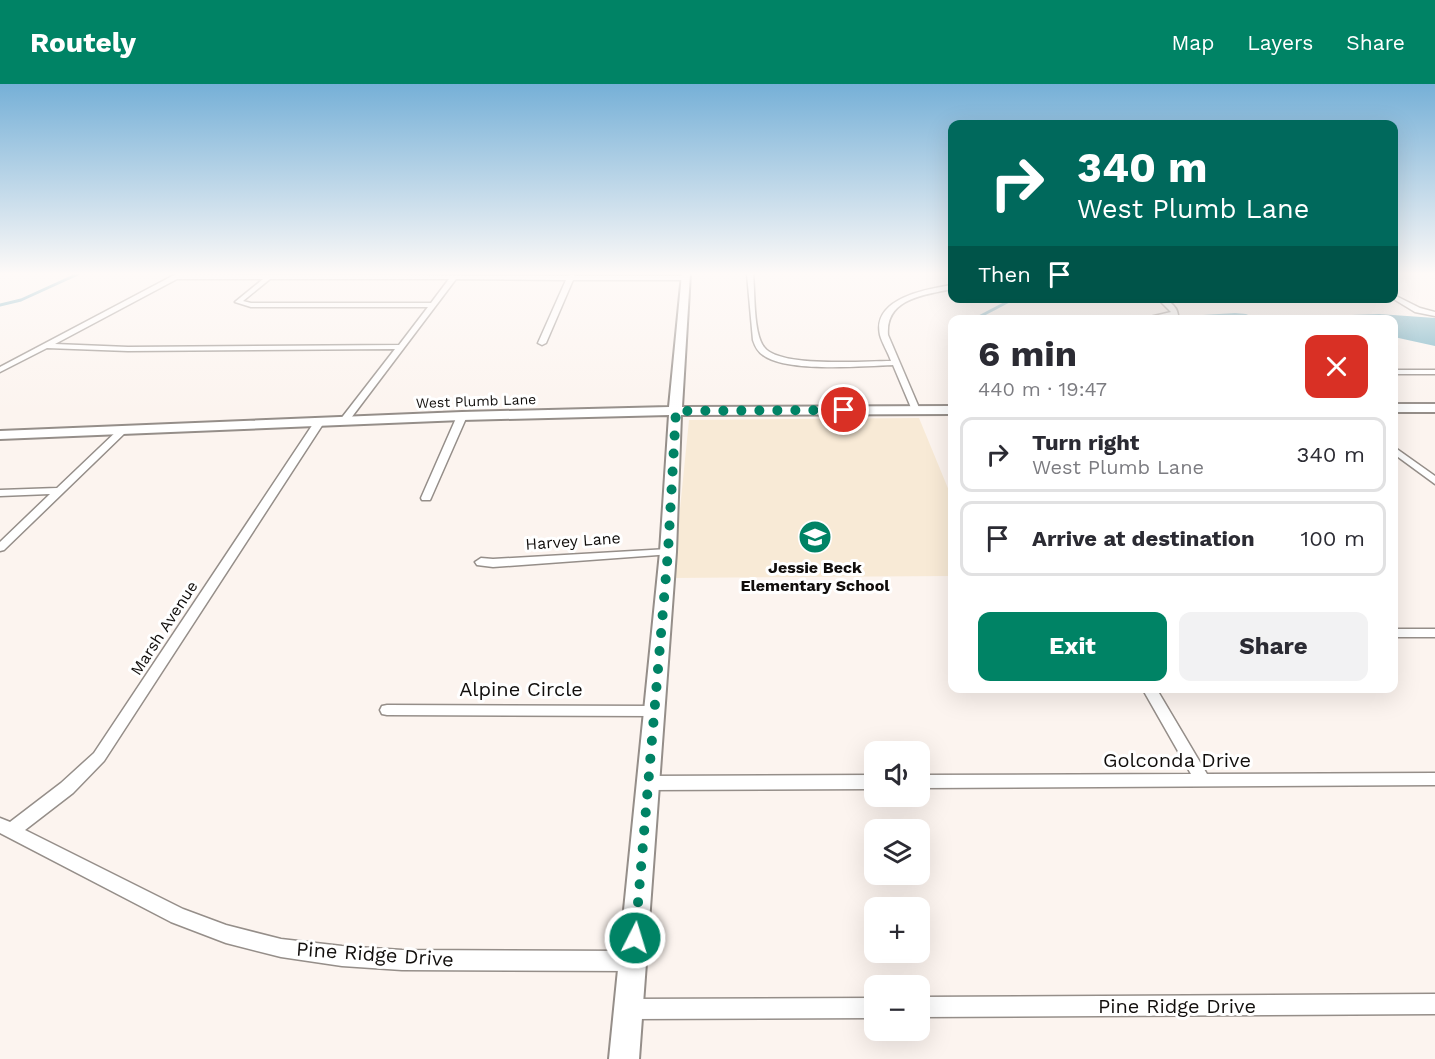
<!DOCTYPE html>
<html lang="en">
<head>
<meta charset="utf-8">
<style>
	body { margin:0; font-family:"Work Sans",sans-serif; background:#f2f2f3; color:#2b2b33; height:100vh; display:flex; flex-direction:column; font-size:22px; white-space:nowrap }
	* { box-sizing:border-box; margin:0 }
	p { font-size:20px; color:#7c7c81 }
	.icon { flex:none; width:33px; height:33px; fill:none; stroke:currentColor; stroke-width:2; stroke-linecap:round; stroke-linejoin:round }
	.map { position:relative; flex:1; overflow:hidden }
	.side { position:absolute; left:948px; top:231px; width:450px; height:378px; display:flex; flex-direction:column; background:#fff; border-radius:12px; box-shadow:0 6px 24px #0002 }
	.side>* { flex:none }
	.top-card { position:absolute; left:948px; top:36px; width:450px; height:183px; border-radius:12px; box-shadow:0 6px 24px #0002; background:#00695c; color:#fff; overflow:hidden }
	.fabs { position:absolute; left:864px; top:657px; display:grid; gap:12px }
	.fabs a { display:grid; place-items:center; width:66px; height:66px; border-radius:12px; background:#fff; box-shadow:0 6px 24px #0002; font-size:30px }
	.pin { position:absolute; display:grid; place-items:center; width:51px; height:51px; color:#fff; margin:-26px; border:3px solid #fff; border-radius:50%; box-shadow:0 2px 6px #0007 }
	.me { position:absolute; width:66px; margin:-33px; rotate:5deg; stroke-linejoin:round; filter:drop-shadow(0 0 4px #0008) }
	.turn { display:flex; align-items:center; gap:21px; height:126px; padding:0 30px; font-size:27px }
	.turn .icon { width:78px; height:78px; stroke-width:2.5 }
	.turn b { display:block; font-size:42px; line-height:51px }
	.then { display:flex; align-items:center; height:57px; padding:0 30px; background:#0003; gap:12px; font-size:22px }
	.round { display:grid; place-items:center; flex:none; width:63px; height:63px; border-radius:12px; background:#f2f2f3 }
	.overview { display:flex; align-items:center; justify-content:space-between; height:102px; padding:0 30px }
	h1 { font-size:36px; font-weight:700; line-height:45px }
	.button { display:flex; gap:12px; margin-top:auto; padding:12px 30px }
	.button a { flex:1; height:69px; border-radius:12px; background:#008365; color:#fff; font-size:24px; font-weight:700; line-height:69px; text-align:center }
	.button a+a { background:#f2f2f3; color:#2b2b33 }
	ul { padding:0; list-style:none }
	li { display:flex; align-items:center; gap:18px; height:75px; margin:0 12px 9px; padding:0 18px; border:3px solid #e1e1e2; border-radius:12px }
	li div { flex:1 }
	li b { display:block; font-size:22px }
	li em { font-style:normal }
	header { display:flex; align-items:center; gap:36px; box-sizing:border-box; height:84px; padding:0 30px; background:#008365; color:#fff }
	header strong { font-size:28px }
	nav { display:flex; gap:33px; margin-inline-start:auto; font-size:21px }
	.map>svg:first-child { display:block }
	.education { fill:#f8ead6 }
	.water { fill:#6babbe }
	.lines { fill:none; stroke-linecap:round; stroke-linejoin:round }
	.stream { stroke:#6babbe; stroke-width:3 }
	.street-casing { stroke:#958e89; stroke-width:3 }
	.secondary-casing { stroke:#958e89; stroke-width:4 }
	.street { fill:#fff; fill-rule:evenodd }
	.secondary { fill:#fff; fill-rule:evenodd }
	.route { stroke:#008365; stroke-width:10; stroke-dasharray:0 18 }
	.labels { text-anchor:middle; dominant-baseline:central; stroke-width:6; stroke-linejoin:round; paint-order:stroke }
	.far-street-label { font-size:14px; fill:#110e0c; stroke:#fff }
	.street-label { font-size:16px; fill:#110e0c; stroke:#fff }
	.poi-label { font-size:16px; font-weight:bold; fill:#110e0c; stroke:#fff }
	.near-street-label { font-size:20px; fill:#110e0c; stroke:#fff }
</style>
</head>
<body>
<header>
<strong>Routely</strong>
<nav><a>Map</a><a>Layers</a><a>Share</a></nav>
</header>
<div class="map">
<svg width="1435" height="975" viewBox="0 0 1435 975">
	<rect width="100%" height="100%" fill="#fcf4ef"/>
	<path class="education" d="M919,334L952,414V492L673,494L689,336Z"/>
	<path class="water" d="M1235,229L1246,230L1257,235H1180L1203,231Z
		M1379,230L1435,234V262L1394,253V236L1323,234L1324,232Z"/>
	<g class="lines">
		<path class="stream" d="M0,221L21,216L78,190
			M973,236L1015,214"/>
		<g class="street-casing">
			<path id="street" d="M176,190L568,192L575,190L574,192H686L689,194L686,196H573L546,259L542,261L538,259L566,196L456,195L348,338L345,339L340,336L395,265L128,267L47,264L0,288V283ZM177,195H263L235,218L251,223H428L399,261L128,263L55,260ZM270,195H449L431,219H251L243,217Z
				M747,190H753C755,208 753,249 764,263C779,284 866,277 891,277C888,268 882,259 880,251C872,214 927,205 952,201V205C925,211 885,214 888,251L920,326L919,328L916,329L912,326L893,281C863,282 787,289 763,271C757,267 755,262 753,256Z
				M1394,211L1420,224L1435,228V232L1415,228L1392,214H1394Z
				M1157,214C1166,214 1177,221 1178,231L1153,236H1137L1171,228Z
				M1394,286H1435V290H1394Z
				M462,329L467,332L431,414L430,416H422L421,414L457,332Z
				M320,334L325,337L104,677L73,709L25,746L183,825L226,841L281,855L342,862L402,866L633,867L640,870L643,877L640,884L633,887L402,886L342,882L281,873L226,859L171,838L0,749V734L10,738L61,699L94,669L315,337Z
				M123,343L128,346L126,348L4,466L0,467V458L50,410L0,412V406L57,404L120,344Z
				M1394,363L1435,392V400L1394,370Z
				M668,465L672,466L674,468L672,470L493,483L477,481L475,478L481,474L493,475Z
				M1394,545H1435V553H1394Z
				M1142,604H1156L1207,690L1435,689V701L920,704V691L1191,690Z
				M387,621L655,622L660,623L662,627L660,631L655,632L387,631L382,630L380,626L382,622Z
				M874,691V705L648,706L642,704L640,699L642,694L648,692Z
				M1435,910V930L920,933V913Z
				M874,914V934L629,935L622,932L619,925L622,918L629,915Z"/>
		</g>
		<g class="secondary-casing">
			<path id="secondary" d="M682,190H690L682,323L952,322V330L681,331L676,468L639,975H609L660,468L669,331L462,336L0,355V347L462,328L669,323Z
				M1394,320H1435V328H1394Z"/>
		</g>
		<use href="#street" class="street"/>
		<use href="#secondary" class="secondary"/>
	</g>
	<linearGradient id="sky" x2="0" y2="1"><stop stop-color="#76b0d7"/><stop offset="0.58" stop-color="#fefaf8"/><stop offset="1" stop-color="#fefaf8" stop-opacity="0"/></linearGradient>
	<rect width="1435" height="327" fill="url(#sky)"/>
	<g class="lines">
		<path class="route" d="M635,854L668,468L676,327L844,326"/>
	</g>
	<defs>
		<g id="school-disc" transform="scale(1.725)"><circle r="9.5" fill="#008365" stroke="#fff"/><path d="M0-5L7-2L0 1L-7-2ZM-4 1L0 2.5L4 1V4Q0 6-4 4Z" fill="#fff"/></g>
	</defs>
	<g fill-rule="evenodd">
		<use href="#school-disc" x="815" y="453"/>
	</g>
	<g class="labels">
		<g class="far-street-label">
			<text transform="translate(476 317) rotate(-2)">West Plumb Lane</text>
		</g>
		<g class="street-label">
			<text transform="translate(573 457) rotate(-4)">Harvey Lane</text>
			<text transform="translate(164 544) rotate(-57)">Marsh Avenue</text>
		</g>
		<g class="poi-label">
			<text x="815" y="483">Jessie Beck<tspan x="815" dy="18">Elementary School</tspan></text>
		</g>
		<g class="near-street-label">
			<text x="521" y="605">Alpine Circle</text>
			<text x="1177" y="676">Golconda Drive</text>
			<text transform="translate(375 870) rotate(4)">Pine Ridge Drive</text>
			<text x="1177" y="922">Pine Ridge Drive</text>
		</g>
	</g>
</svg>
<div class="fabs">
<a><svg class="icon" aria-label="sound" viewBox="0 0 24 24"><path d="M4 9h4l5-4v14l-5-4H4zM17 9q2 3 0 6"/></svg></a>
<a><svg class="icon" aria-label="layers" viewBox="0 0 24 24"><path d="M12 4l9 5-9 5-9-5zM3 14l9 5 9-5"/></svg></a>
<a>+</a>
<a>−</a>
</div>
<div class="pin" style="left:844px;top:326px;background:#d93025"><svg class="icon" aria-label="arrive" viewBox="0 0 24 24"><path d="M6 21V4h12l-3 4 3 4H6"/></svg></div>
<svg class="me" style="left:635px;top:854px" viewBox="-20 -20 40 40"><circle r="17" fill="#008365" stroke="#fff" stroke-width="3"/><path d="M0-11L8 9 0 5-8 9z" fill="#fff"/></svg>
<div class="top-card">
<div class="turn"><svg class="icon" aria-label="right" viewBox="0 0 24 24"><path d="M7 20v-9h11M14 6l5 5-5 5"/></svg><div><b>340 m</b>West Plumb Lane</div></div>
<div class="then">Then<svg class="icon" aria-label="arrive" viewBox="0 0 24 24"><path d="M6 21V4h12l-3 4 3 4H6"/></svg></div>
</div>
<section class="side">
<div class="overview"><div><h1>6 min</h1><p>440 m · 19:47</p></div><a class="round" style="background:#d93025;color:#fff"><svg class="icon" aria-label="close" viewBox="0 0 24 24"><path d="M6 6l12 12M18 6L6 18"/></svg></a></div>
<ul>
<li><svg class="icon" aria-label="right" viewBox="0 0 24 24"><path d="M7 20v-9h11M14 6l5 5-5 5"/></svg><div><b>Turn right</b><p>West Plumb Lane</p></div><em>340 m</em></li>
<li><svg class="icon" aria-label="arrive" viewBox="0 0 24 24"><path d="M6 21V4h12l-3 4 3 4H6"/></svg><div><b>Arrive at destination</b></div><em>100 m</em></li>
</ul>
<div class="button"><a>Exit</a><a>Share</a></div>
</section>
</div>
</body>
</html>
